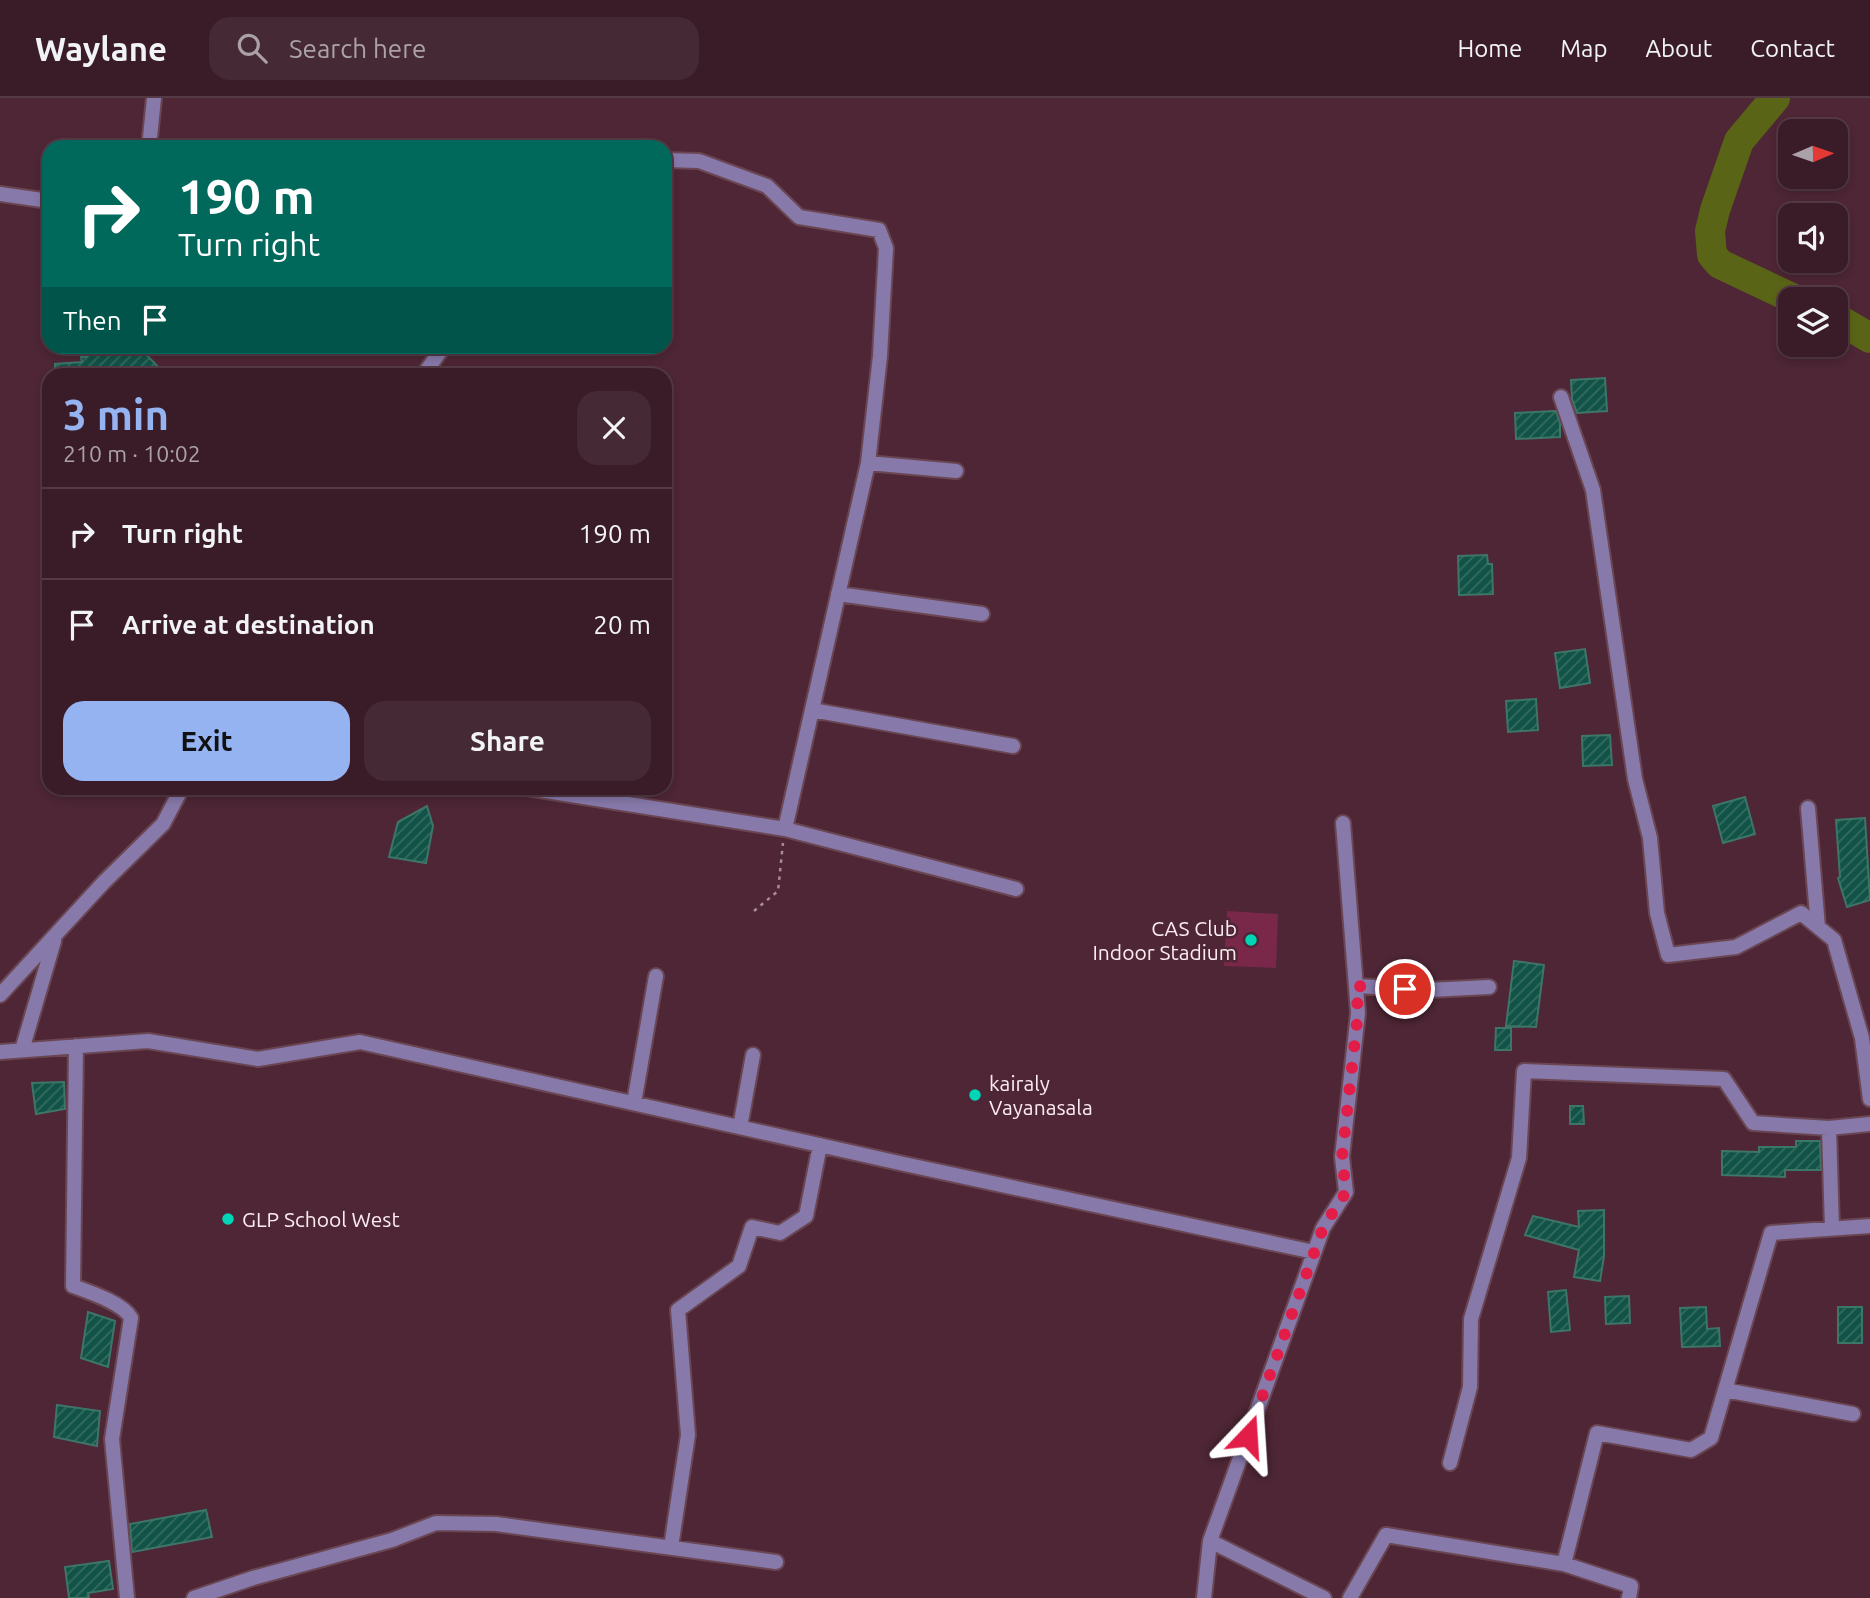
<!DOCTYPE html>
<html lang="en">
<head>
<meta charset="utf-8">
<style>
	body { margin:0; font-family:Ubuntu,sans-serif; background:#452934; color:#f1f3f6; height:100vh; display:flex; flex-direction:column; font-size:26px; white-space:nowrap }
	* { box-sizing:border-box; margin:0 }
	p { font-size:23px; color:#aba1a8 }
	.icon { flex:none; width:38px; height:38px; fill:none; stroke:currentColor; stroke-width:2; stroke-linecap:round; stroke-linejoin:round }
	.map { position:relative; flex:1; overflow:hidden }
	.side { position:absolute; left:42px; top:270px; width:630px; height:427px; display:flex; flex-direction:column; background:#3a1c28; border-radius:21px; box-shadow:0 4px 10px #0003,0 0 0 2px #543a45 }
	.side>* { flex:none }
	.guide { position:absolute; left:42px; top:42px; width:630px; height:214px; border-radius:21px; box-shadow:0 4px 10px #0003,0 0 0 2px #543a45; background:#00695c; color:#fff; overflow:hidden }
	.needle { width:46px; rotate:88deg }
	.buttons { position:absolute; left:1778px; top:21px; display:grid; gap:14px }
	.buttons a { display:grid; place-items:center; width:70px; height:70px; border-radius:14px; background:#3a1c28; box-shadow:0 4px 10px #0003,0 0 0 2px #543a45; font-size:35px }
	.pin { position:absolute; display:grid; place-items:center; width:60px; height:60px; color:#fff; margin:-30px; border:4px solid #fff; border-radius:50%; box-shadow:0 2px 7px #0007 }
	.me { position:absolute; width:77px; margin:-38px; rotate:20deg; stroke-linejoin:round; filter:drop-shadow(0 0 5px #0008) }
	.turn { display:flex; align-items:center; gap:24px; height:147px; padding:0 21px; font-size:32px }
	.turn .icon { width:91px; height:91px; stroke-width:2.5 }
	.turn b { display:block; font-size:49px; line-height:60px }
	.then { display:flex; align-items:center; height:66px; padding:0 21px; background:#0003; gap:14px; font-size:26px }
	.round { display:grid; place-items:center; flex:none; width:74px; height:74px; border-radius:21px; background:#452934 }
	.summary { display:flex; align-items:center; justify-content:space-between; height:119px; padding:0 21px }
	h1 { font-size:42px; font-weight:600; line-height:52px; color:#95b2f1 }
	.cta { display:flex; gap:14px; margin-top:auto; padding:14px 21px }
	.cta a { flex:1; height:80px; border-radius:21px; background:#95b2f1; color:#111; font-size:28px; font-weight:600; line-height:80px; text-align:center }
	.cta a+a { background:#452934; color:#f1f3f6 }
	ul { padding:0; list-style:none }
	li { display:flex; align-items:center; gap:21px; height:91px; padding:0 21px; border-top:2px solid #543a45 }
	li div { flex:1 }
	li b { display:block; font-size:26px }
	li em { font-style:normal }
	header { display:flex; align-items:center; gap:42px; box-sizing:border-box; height:98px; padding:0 35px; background:#3a1c28; border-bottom:2px solid #543a45 }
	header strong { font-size:33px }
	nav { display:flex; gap:38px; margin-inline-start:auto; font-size:24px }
	.search { width:490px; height:63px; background:#452934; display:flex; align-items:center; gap:18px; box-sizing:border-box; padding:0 24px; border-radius:21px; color:#aba1a8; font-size:26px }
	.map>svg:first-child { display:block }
	.green { fill:#79284a }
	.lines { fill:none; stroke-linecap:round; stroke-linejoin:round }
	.river { stroke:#596417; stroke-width:30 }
	.building { fill:url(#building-hatch); stroke:#3e7569; stroke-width:2 }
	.minor-casing { stroke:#6a4653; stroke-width:18 }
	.path { stroke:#a88c96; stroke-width:2.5; stroke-dasharray:3.5 5; stroke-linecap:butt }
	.minor { stroke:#8779aa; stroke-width:14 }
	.route { stroke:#e11d48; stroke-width:12; stroke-dasharray:0 21.6 }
	.poi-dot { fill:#00d5b7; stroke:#4e2635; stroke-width:2.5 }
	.labels { text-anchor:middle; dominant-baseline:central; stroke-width:5; stroke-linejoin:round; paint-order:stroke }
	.poi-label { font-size:21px; fill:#fcecf1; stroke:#4e2635; text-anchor:start }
</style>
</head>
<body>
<header>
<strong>Waylane</strong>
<div class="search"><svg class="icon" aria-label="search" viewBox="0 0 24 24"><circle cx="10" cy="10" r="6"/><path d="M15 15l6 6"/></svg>Search here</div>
<nav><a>Home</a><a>Map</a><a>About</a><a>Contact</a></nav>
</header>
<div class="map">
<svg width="1870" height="1500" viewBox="0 0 1870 1500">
	<defs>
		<pattern id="building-hatch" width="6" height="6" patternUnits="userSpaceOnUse" patternTransform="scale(1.75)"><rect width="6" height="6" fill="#125347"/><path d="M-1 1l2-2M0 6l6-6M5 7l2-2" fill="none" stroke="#356c62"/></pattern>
	</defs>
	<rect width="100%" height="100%" fill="#4e2635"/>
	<path class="green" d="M1227,813L1278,816L1276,870L1224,868Z"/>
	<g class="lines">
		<path class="river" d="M1775,0L1739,43L1715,112L1710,133L1712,157L1720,166L1794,201
			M1836,220L1870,240"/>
	</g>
	<path class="building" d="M87,248H138L165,276H55V266L82,264L81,259H87Z
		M1605,280L1607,313L1577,315L1572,301L1571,282Z
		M1556,313L1560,325V339L1516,341L1515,315Z
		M1487,457L1488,466H1492L1493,496L1459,497L1458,458Z
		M1585,551L1590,585L1560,590L1555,555Z
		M1536,601L1538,632L1508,634L1506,603Z
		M1610,637L1612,667L1583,668L1582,638Z
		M1745,699L1755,736L1723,745L1713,708Z
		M427,708L433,728L426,765L389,759L398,724Z
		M1865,720L1870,802L1847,809L1838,780L1840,779L1836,722Z
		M1514,863L1544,867L1536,929L1506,928Z
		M1496,930H1511V952H1495Z
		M64,984L65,1011L36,1016L32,985Z
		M1570,1008H1583L1584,1026H1570Z
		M1796,1043H1820L1821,1072H1785V1079L1722,1077V1053L1759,1054V1049H1796Z
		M1604,1112V1158L1600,1183L1574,1179L1579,1152L1525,1137L1533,1118L1579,1129L1578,1113Z
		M1566,1192L1570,1232L1551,1234L1548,1194Z
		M1629,1198L1630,1225L1606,1226L1605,1199Z
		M1706,1209L1707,1231L1719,1230L1720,1248L1682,1249L1680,1210Z
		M1838,1209H1862V1245H1838Z
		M88,1214L115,1223L108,1269L81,1260Z
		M57,1307L100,1313L97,1348L54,1339Z
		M206,1412L212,1439L132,1454L130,1426Z
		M109,1463L113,1491L88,1495L89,1500H69L65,1469Z"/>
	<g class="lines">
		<g class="minor-casing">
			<path id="minor" d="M149,49L154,0
				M665,62L699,63L767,88L799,119L879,132L886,150L880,258L868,365
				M0,96L49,103
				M424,276L444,248
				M1561,299L1593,392L1635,681L1650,740L1657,815L1668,857L1736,849L1801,815L1834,842L1862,940L1870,1001
				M838,496L982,516
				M812,612L1013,648
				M527,690L785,731L868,365L956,373
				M1808,710L1818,829
				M785,731L1016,791
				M1356,888L1429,892L1489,889
				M0,897L104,784L163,726L182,690
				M76,948L73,1188C89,1194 123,1205 131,1220L112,1341L127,1500
				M22,952L54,843
				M0,954L148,943L258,961L360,944L904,1066L1314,1154
				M634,1005L656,878
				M740,1029L753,957
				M1832,1131L1829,1030L1870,1026
				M1725,1292L1853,1316
				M1450,1365L1470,1289L1471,1221L1519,1060L1524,973L1724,981L1753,1025L1829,1030
				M1210,1443L1324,1500
				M671,1449L688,1337L678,1212L739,1168L752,1129L780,1135L806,1118L820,1047
				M194,1500L253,1480L392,1442L436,1425L496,1426L776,1464
				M1204,1500L1210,1443L1323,1130L1346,1094L1342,1059L1358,915L1343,725
				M1350,1500L1386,1437L1564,1466
				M1629,1500L1631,1488L1564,1466L1597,1335L1691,1352L1711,1340L1771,1135L1870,1128"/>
		</g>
		<path class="path" d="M754,813L778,793L783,745"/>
		<use href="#minor" class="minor"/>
	</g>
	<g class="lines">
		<path class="route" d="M1248,1338L1323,1130L1346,1094L1342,1059L1358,915L1356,888L1405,891"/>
	</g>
	<g class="poi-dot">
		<circle cx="1251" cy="842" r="7"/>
		<circle cx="975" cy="997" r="7"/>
		<circle cx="228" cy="1121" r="7"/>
	</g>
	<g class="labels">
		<g class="poi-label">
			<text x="1237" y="830" text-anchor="end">CAS Club<tspan x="1237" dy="24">Indoor Stadium</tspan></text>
			<text x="989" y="985">kairaly<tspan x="989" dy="24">Vayanasala</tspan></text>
			<text x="242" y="1121">GLP School West</text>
		</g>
	</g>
</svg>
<div class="buttons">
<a><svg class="needle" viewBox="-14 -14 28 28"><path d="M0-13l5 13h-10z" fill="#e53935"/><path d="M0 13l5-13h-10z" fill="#aba1a8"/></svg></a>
<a><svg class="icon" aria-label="sound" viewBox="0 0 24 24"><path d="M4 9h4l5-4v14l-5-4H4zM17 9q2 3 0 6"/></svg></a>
<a><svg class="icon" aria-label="layers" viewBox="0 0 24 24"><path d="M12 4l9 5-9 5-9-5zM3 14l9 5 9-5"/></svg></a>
</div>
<div class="pin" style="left:1405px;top:891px;background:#d93025"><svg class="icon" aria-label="arrive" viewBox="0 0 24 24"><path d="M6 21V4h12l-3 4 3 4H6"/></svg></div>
<svg class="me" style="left:1248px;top:1338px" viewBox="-20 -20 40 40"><path d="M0-17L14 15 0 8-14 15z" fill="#e11d48" stroke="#fff" stroke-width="4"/></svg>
<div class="guide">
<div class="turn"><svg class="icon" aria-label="right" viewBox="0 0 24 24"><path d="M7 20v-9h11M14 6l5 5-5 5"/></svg><div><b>190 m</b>Turn right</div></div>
<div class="then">Then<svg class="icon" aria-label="arrive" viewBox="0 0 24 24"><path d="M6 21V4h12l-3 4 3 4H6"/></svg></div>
</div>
<section class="side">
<div class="summary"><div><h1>3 min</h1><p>210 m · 10:02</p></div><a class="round"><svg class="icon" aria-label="close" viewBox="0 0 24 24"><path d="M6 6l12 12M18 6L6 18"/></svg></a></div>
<ul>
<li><svg class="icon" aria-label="right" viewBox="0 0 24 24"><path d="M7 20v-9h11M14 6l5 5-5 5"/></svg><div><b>Turn right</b></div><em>190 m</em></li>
<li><svg class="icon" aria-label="arrive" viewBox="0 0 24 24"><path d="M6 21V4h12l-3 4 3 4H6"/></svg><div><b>Arrive at destination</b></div><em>20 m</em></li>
</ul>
<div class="cta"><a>Exit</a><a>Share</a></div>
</section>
</div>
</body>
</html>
